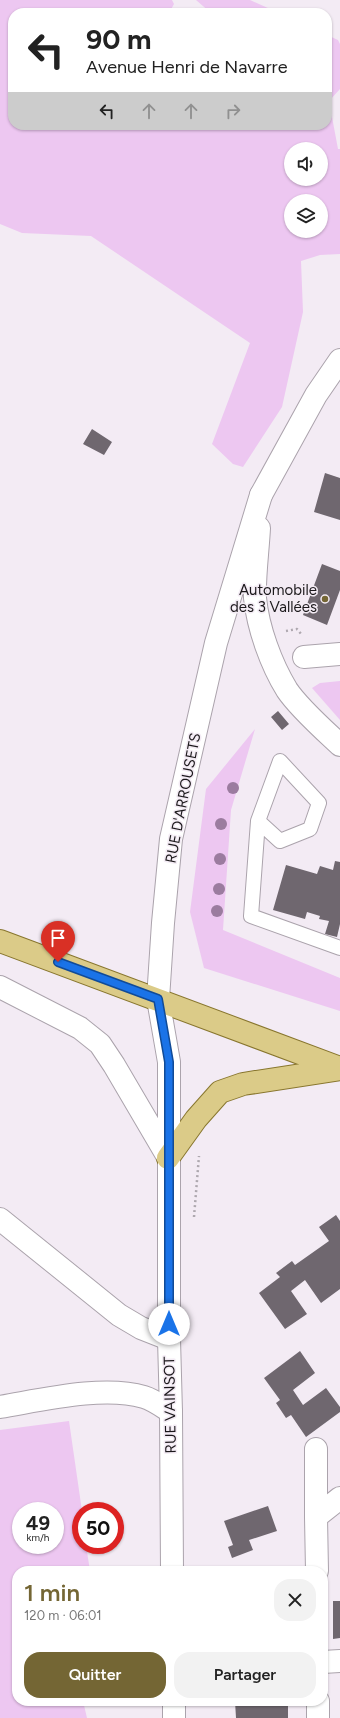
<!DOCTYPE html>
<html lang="fr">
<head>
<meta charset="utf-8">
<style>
	body { margin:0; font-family:Figtree,sans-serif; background:#f2f2f2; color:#222; height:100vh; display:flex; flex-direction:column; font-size:15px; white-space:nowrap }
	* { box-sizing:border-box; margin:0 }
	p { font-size:13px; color:#767676 }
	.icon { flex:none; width:22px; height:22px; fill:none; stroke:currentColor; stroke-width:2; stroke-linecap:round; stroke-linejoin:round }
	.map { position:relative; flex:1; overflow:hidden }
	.side { position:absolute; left:12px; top:1566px; width:316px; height:140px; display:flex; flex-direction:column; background:#fff; border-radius:16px; box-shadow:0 1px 3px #0004 }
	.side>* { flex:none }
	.hud { position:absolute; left:8px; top:8px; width:324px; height:122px; border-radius:16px; box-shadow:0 1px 3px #0004; background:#fff; color:#222; overflow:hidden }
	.fabs { position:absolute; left:284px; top:142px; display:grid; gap:8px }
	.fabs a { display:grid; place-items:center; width:44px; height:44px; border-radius:50%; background:#fff; box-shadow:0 1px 3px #0004; font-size:20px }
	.speed { position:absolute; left:12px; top:1502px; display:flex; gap:8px; font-size:20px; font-weight:700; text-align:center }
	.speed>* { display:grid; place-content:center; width:52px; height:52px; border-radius:50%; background:#fff; box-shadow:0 1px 3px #0004; line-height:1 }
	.speed small { font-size:10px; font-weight:400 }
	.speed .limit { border:6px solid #d22; background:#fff; color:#111 }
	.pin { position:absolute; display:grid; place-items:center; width:34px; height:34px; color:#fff; margin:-41px -17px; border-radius:50% 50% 50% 0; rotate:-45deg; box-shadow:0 0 4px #0007 }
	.pin .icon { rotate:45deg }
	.me { position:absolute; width:44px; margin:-22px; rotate:0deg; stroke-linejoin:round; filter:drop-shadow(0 0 3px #0008) }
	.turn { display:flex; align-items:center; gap:14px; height:84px; padding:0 12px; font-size:18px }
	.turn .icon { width:52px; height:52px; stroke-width:2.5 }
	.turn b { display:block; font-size:28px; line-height:34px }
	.lanes { display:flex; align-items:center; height:38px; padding:0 12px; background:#0003; justify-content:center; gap:20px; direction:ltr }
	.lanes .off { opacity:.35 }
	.round { display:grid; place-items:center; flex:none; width:42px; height:42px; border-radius:16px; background:#f2f2f2 }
	.headline { display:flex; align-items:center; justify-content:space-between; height:68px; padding:0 12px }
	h1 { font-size:24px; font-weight:600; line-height:30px; color:#746634 }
	.primary-button { display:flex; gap:8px; margin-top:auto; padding:8px 12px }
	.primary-button a { flex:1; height:46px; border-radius:16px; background:#746634; color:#fff; font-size:16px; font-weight:600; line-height:46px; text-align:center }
	.primary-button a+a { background:#f2f2f2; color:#222 }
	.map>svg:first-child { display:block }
	.green { fill:#edc7f1; fill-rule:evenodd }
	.building { fill:#6f676f }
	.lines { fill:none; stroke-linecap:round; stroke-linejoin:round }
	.service-casing { stroke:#aba3ac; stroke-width:16 }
	.minor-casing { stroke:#aba3ac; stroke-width:24 }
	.tertiary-casing { stroke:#aba3ac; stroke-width:24 }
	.secondary-casing { stroke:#aba3ac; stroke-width:24 }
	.primary-casing { stroke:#88762e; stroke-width:24 }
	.path { stroke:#aea8af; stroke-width:2.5; stroke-dasharray:2 3; stroke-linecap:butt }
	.service { stroke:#fff; stroke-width:14 }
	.minor { stroke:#fff; stroke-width:22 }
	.tertiary { stroke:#fff; stroke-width:22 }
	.secondary { stroke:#fff; stroke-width:22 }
	.primary { stroke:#dbcb88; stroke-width:22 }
	.tree { fill:#9b7c9f }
	.route-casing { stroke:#114b97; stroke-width:10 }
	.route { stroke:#1a73e8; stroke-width:7 }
	.poi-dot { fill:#746634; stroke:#f3ebf4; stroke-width:1.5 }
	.labels { text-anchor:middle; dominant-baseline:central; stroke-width:3; stroke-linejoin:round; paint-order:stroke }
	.poi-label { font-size:15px; fill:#1b181b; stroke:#f3ebf4; text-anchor:end }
	.street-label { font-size:15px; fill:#1b181b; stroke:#f3ebf4 }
</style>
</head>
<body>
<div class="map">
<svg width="340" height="1718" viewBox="0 0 340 1718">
	<rect width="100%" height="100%" fill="#f3ebf4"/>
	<path class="green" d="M0,0H172L174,4L169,13H13V125H327V35L338,40L340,44V89L329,101L338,149H340V254L320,255L301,261L303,312L282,407L243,467L233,464L212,444L250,343L91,236L22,233L0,224ZM291,149H321V179H291ZM291,201H321V231H291Z
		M196,0H250L279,13H211Z
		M340,681V720L312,688L320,683Z
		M255,729L231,810L223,930L340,978V1011L204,968L190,912L206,789Z
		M69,1421L82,1511L81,1545H86L90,1571H17V1701H83L87,1718H0V1430ZM21,1511H55V1545H21Z"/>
	<path class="building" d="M92,429L112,442L104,455L83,444Z
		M325,473L340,478V520L314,512Z
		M322,564L340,571V590L327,625L303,615Z
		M278,711L289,724L282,730L271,717Z
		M335,861L340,862V924L337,937L325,934L329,921L319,919L320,916L307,912L305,919L273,910L286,865L317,874L320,866L333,870Z
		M336,1215L340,1221V1289L321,1303L305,1280L291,1291L307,1314L285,1329L259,1293L280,1277L276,1273L292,1261L295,1265L329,1241L319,1227Z
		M300,1351L315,1373L293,1390L303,1405L326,1388L340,1407V1412L306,1437L291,1415L286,1418L276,1403L280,1400L264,1378Z
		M268,1506L277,1531L249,1540L253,1550L232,1558L228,1547L233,1545L224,1521Z
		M333,1601H340V1638L333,1639Z
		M235,1701L288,1702V1718H236Z"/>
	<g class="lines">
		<g class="service-casing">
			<path id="service" d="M258,821L280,841L310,829L319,803L280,761L258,821L251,916L340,948"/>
		</g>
		<g class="minor-casing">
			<path id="minor" d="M304,657L340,654
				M0,1219L119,1315L141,1328L169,1339
				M0,1407C42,1400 103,1385 144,1397C154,1400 163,1407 171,1412
				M316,1449V1517
				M317,1571L316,1517L340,1498
				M323,1662L340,1661
				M318,1701V1718"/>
		</g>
		<g class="tertiary-casing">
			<path id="tertiary" d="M259,528C258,549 254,578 255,598C258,628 271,664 287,690C299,708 324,730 340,745
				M158,999L163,923L171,839L216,643L261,495"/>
		</g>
		<g class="secondary-casing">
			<path id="secondary" d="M261,495L316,395L340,360
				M0,987L80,1028L100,1044L114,1065L168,1157
				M158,999L169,1062V1339L171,1412L172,1571
				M174,1701V1718"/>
		</g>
		<g class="primary-casing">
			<path id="primary" d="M0,941L340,1068
				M168,1158L196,1119L220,1092L243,1084L340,1069"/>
		</g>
		<path class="path" d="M286,631L297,629L302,635
			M194,1217L199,1156"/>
		<use href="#service" class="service"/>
		<use href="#minor" class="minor"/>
		<use href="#tertiary" class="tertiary"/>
		<use href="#secondary" class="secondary"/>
		<use href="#primary" class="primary"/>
	</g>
	<g class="tree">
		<circle cx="233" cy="788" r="6"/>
		<circle cx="221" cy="824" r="6"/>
		<circle cx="220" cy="859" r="6"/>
		<circle cx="219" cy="889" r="6"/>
		<circle cx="217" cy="911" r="6"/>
	</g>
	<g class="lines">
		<g class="route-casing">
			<path id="route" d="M58,962L158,999L169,1062V1324"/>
		</g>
		<use href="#route" class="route"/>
	</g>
	<circle class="poi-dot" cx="325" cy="599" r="4"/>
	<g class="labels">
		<g class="poi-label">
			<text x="317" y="590">Automobile<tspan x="317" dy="17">des 3 Vallées</tspan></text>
		</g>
		<g class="street-label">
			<text transform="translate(183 798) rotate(-79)">RUE D'ARROUSETS</text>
			<text transform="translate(170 1405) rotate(-91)">RUE VAINSOT</text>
		</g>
	</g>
</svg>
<div class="fabs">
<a><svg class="icon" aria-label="sound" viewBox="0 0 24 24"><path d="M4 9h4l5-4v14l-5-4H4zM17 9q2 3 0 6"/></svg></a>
<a><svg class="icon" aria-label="layers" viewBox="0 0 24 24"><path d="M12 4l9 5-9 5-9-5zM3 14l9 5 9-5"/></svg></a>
</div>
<div class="speed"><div>49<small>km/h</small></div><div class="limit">50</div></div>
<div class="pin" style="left:58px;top:962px;background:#d93025"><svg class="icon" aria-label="arrive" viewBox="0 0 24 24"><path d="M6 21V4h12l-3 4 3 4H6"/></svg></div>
<svg class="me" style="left:169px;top:1324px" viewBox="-20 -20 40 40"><circle r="19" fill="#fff"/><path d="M0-13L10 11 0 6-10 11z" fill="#1a73e8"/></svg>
<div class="hud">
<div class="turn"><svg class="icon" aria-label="left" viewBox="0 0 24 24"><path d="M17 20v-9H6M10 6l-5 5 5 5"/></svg><div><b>90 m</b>Avenue Henri de Navarre</div></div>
<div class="lanes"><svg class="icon" aria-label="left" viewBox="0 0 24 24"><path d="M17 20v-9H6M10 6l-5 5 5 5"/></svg><svg class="icon off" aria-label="ahead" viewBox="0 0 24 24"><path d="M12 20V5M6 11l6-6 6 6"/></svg><svg class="icon off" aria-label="ahead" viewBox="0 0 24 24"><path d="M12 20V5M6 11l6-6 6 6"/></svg><svg class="icon off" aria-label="right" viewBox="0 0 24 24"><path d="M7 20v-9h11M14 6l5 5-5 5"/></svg></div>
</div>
<section class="side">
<div class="headline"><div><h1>1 min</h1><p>120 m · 06:01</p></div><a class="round"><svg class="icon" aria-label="close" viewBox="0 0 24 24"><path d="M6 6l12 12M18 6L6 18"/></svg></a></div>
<div class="primary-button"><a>Quitter</a><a>Partager</a></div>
</section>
</div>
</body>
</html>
